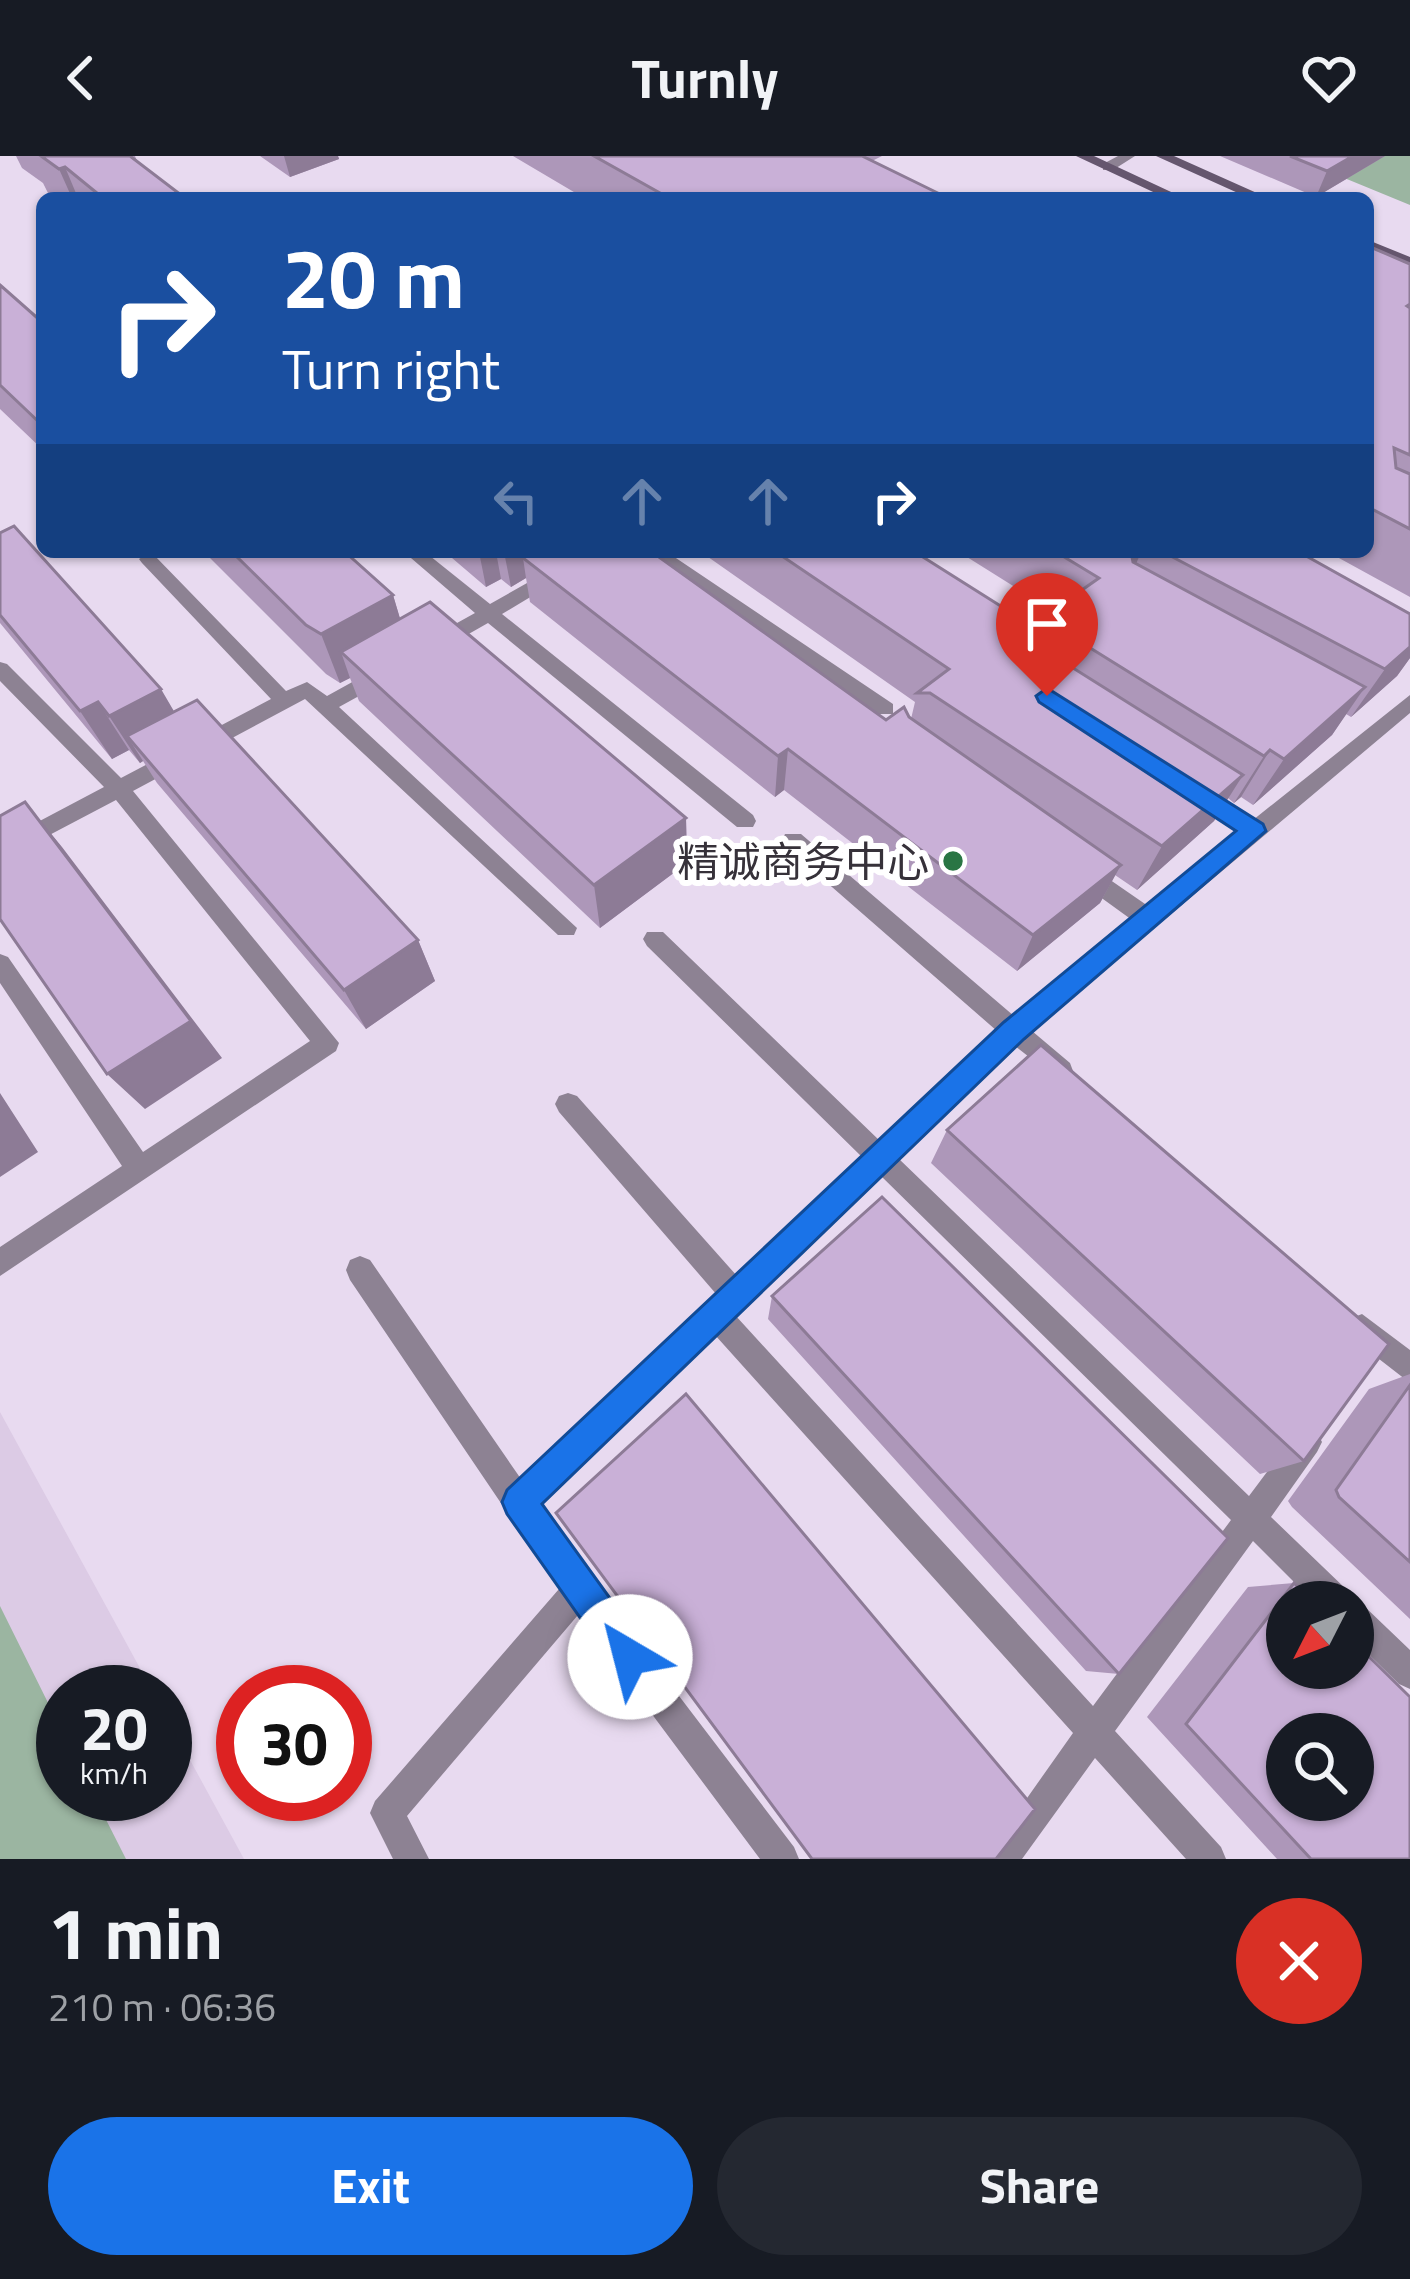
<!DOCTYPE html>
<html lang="en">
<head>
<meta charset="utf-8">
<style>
	body { margin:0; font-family:"Titillium Web","Noto Sans SC",sans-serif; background:#242831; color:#f1f3f6; height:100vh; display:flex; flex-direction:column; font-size:45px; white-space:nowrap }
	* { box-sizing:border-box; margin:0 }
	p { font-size:39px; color:#9ea1a6 }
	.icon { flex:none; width:66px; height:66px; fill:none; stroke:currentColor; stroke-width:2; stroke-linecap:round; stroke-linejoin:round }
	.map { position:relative; height:1703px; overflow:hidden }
	.details { display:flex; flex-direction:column; background:#171b24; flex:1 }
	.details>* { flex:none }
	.banner { position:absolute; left:36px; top:36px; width:1338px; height:366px; border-radius:18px; box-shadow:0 3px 9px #0004; background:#1a4fa0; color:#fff; overflow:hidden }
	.needle { width:78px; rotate:228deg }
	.controls { position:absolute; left:1266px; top:1425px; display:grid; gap:24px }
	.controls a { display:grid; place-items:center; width:108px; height:108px; border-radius:50%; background:#171b24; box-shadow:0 3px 9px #0004; font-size:60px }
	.speed { position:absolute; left:36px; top:1509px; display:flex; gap:24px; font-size:60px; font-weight:700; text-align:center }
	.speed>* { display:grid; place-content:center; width:156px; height:156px; border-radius:50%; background:#171b24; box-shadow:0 3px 9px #0004; line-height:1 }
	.speed small { font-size:30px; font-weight:400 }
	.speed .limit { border:18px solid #d22; background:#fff; color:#111 }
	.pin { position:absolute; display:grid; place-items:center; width:102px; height:102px; color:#fff; margin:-123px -51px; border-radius:50% 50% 50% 0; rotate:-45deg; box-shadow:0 0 12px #0007 }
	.pin .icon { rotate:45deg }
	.me { position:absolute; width:132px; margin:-66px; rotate:323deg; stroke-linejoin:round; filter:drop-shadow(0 0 9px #0008) }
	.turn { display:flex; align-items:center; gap:42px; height:252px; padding:0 48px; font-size:54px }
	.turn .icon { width:156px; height:156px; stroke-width:2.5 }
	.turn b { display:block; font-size:84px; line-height:102px }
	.lanes { display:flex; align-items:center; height:114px; padding:0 48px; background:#0003; justify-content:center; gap:60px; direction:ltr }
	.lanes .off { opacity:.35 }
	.round { display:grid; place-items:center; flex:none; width:126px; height:126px; border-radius:63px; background:#242831 }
	.summary { display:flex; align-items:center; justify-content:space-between; height:204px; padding:0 48px }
	h1 { font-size:72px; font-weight:700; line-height:90px }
	.button { display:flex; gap:24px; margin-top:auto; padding:24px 48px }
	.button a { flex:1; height:138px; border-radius:72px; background:#1a73e8; color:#fff; font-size:48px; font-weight:700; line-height:138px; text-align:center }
	.button a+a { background:#242831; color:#f1f3f6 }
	header { display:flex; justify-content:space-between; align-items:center; height:156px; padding:0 48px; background:#171b24; font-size:54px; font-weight:700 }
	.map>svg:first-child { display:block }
	.built { fill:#dccbe5 }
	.green { fill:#9bb5a1 }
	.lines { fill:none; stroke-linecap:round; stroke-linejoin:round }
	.minor { fill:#8d8293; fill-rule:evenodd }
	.secondary { fill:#65566e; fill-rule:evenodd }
	.wall { fill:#ad97b9 }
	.shaded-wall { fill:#8d7b96 }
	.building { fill:#c9b0d7; stroke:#8d7b96; stroke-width:3; fill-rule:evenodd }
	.route { fill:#1a73e8; stroke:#114b97; stroke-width:3 }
	.poi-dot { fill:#297544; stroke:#fff; stroke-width:4.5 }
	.labels { text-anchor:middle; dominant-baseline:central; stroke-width:12; stroke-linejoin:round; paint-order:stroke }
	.poi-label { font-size:42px; fill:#363139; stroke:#fff; text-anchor:end }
</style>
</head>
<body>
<header><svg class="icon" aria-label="back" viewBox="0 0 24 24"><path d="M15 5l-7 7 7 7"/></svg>Turnly<svg class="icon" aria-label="heart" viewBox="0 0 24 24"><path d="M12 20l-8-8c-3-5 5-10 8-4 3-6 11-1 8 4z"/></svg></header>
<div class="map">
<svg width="1410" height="1703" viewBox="0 0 1410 1703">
	<rect width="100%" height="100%" fill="#e8daf0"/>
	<path class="built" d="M0,1256L153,1536H63V1638H165V1558L244,1703H0Z"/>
	<path class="green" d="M1334,0H1410V49L1320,12Z
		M0,1450L63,1577V1638H93L126,1703H0Z"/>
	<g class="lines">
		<path class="minor" d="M1118,0H1135L1113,14H1103V8Z
			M404,396H425L490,448L582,396H605L502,458L753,659L756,665L753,671H737L488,467L444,492H430V482L475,457Z
			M645,396H667L893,548V558H879Z
			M148,397L154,399L286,535L307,526L327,540L374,514H388V524L339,551L577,772L574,779H558L305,543L133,635L339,887L336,895L0,1120V1091L122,1010L0,827V798L8,801L143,996L310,885L116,644L0,705V686L104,631L0,525V506L7,508L121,622L271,543L142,407L139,403Z
			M1410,539V557L1032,875L1070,907L1073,915L1070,923L1061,926L1015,890L898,1002L1249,1340L1297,1276L1307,1271L1317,1276L1322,1286L1317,1296L1271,1361L1348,1435L1353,1445L1364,1450L1410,1494V1533L1399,1528L1353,1483V1446H1314L1253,1385L1115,1575L1221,1691L1226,1703H1186L1095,1602L1022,1703H984L1073,1577L715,1179L539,1348L590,1423L794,1691L799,1703H760L578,1459L407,1660L429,1703H393L370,1657L375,1645L559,1433L350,1124L346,1114L350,1104L360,1100L370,1104L521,1323L717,1139L559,956L555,948L559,940L568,937L577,940L737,1120L863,1002L647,790L643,783L647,776H663L880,985L997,875L785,690L782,684L785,678H801L1014,860L1132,764L1074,722L1071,716L1074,710H1090L1148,750L1239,676L1188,643L1185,637L1188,631H1204L1253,664ZM880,1019L1231,1364L1093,1550L735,1159Z
			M1362,1158L1410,1194V1227L1352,1182L1348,1172L1352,1162Z"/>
		<path class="secondary" d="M1076,0H1094L1184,42H1166Z
			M1156,0H1174L1268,42H1249Z
			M1368,84L1410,101V110L1368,93Z"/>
	</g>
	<path class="wall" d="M16,0H135L137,5L185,42H52L49,39L43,27L22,12Z
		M260,0H338L339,3L290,21Z
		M513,0H882L872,5L948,42H584Z
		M1220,0H1385L1316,41Z
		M1368,90L1410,108V441L1328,396H1368Z
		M0,129L42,166V293L0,253Z
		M0,377L174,556L418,784L435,825L366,873L157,627L143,605L140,607L129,594L112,603L0,467Z
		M204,396H345L393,439L400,463L686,662L687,707L600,772L359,545L350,522L340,527L326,518Z
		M445,396H652L886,564L909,561L911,563L915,546L701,396H915L1019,478L1034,487L1042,462L1053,455L959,396H1299L1410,458V502L1397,520L1351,561L1346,558L1332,579L1253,649L1241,641L1234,647L1228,642L1214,665L1137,734L1115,719L1100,747L1017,815L784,634L775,641L530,446L526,422L511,431L501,423L486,431Z
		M947,974L1304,1305L1260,1318L931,1007Z
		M772,1140L1119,1518L1086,1515L768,1163Z
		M1410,1218V1463L1292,1351L1288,1345L1369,1233Z
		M1294,1427L1410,1703H1277L1147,1561L1248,1431Z"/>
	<path class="shaded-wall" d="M284,0H338L339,3L290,21Z
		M1353,0H1385L1316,41L1327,15Z
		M65,11L78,42H72L59,13Z
		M479,396H496L501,423L486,431Z
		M504,396H558L523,402L526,422L511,431Z
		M1129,396H1141L1124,437Z
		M393,439L408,489L341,496L350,522L340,527L321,478Z
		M1410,491V502L1397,520L1351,561L1385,513Z
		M1365,531L1332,579L1253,649L1284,603Z
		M161,533L189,581L127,580L143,605L140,607L109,560Z
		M98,546L129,594L112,603L80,555Z
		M788,593L784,634L775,641L778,600Z
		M1270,594L1241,641L1234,647L1264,600Z
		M1243,619L1214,665L1137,734L1162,690Z
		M25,646L62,691L222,902L145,953L107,918Z
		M686,662L687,707L600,772L594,729Z
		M1121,709L1100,747L1017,815L1033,779Z
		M418,784L435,825L366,873L344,834Z
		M0,937L38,996L0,1021Z"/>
	<path class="building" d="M41,0H130L185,42H103L65,11L59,13Z
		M594,0H862L948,42H669Z
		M1290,0H1353L1327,15Z
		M1368,90L1410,108V148L1407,150L1410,152V299L1394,292L1396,312L1410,318V373L1368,351Z
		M0,129L42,166V269L0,229Z
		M14,370L161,533L109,560L98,546L80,555L0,459V377Z
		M232,396H345L393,439L321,478L306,469Z
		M533,396H652L886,564L904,551L909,561L1121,709L1033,779L788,593L778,600L523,402Z
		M776,396H915L1018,461L1019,478L1243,619L1162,690L930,537H917L949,513Z
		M1056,396H1131L1133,406L1365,531L1284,603L1270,594L1264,600L1042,462L1099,422Z
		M1163,396H1299L1410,458V491L1385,513Z
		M430,446L686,662L594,729L341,496Z
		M197,544L418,784L344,834L127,580Z
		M25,646L191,865L107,918L0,763V660Z
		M1041,889L1389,1188L1304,1305L947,974Z
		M882,1041L1228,1382L1119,1518L772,1140Z
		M1410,1229V1406L1339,1341L1336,1334Z
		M686,1238L1035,1653L996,1703H812L556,1357Z
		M1294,1427L1313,1446H1287V1512H1353V1485L1410,1541V1703H1311L1186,1568ZM1287,1578H1353V1644H1287Z"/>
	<path class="route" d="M1047,532L1263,668L1266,675L1024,883L542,1348L643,1488L648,1501L643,1514L630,1520L617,1514L507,1358L502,1346L507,1334L1004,866L1236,675L1039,546L1036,540Z"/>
	<circle class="poi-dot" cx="953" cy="705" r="12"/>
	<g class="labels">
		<g class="poi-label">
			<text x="929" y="705">精诚商务中心</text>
		</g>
	</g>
</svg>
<div class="controls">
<a><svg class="needle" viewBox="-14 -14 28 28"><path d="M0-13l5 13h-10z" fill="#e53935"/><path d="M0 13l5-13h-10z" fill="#9ea1a6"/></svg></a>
<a><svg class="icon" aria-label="search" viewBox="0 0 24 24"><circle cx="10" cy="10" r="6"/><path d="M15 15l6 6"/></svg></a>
</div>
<div class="speed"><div>20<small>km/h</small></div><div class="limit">30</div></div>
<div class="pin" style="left:1047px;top:540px;background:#d93025"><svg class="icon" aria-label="arrive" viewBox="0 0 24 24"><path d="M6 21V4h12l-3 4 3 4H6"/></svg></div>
<svg class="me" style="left:630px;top:1501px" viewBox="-20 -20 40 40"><circle r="19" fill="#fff"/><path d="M0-13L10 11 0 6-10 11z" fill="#1a73e8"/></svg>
<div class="banner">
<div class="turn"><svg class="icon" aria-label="right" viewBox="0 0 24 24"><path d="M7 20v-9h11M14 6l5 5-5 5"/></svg><div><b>20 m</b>Turn right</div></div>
<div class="lanes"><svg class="icon off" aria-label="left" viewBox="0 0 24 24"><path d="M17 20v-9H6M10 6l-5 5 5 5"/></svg><svg class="icon off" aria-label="ahead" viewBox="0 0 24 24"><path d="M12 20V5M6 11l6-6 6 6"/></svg><svg class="icon off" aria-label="ahead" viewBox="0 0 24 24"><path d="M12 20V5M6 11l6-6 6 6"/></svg><svg class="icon" aria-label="right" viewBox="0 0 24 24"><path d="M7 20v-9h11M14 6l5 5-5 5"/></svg></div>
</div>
</div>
<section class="details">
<div class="summary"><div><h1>1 min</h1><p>210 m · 06:36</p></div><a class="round" style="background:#d93025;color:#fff"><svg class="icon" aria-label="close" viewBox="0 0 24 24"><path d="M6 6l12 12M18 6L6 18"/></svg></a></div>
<div class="button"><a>Exit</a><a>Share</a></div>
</section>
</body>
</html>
